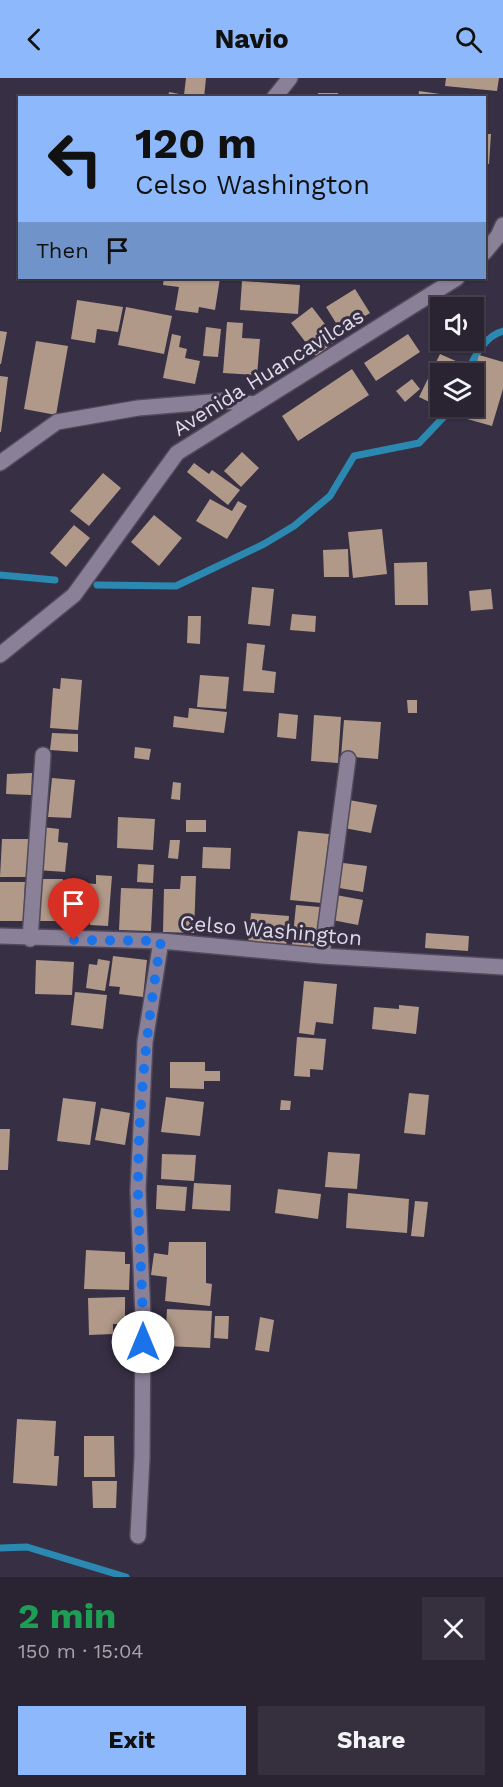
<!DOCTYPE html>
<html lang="en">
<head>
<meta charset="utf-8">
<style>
	body { margin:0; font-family:"Work Sans",sans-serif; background:#352f3e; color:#f1f3f6; height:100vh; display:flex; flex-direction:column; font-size:22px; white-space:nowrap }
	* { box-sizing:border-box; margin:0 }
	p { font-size:20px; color:#a5a4ac }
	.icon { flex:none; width:33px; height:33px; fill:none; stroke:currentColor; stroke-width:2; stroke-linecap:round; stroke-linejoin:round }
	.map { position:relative; height:1499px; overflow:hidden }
	.panel { display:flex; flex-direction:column; background:#292332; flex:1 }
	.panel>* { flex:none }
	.hud { position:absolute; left:18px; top:18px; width:468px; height:183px; border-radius:0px; box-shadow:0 2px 4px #0004,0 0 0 2px #45404d; background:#8db9fc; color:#111; overflow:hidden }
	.fabs { position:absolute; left:430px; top:219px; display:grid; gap:12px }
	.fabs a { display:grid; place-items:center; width:54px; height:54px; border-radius:0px; background:#292332; box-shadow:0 2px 4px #0004,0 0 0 2px #45404d; font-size:30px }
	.pin { position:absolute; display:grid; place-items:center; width:51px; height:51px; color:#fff; margin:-62px -26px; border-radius:50% 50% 50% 0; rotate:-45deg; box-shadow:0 0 6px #0007 }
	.pin .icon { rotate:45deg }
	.me { position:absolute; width:66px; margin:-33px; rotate:0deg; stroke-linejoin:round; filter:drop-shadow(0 0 4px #0008) }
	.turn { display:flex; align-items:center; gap:21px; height:126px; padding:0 18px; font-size:27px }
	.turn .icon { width:78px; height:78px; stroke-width:2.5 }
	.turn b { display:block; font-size:42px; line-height:51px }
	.then { display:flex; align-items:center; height:57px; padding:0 18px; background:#0003; gap:12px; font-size:22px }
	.round { display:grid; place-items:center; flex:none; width:63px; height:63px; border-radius:0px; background:#352f3e }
	.summary { display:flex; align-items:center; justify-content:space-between; height:102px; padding:0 18px }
	h1 { font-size:36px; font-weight:700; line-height:45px; color:#1e9e55 }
	.button { display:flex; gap:12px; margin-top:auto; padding:12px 18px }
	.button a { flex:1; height:69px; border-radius:0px; background:#8db9fc; color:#111; font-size:24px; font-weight:700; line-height:69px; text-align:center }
	.button a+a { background:#352f3e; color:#f1f3f6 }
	header { display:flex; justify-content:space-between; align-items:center; height:78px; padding:0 18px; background:#8db9fc; color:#111; font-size:27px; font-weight:700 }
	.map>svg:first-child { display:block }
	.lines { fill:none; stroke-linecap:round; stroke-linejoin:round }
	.stream { stroke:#2b88b0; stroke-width:7 }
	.building { fill:#b19989 }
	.street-casing { stroke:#504a5a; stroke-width:18 }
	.secondary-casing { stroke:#504a5a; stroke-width:18 }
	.street { stroke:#8a8199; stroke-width:15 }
	.secondary { stroke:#8a8199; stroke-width:15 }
	.route { stroke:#1a73e8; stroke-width:10; stroke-dasharray:0 18 }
	.labels { text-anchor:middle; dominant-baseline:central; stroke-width:6; stroke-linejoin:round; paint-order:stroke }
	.street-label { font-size:21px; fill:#dfdae7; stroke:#372f43 }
</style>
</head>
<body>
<header><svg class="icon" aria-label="back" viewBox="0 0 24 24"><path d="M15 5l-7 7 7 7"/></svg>Navio<svg class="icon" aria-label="search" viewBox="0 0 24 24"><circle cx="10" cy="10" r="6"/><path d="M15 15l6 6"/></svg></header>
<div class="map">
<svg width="503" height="1499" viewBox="0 0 503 1499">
	<rect width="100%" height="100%" fill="#372f43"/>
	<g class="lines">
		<path class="stream" d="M467,296C474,278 485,258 503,253
			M0,497L55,502
			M97,507L176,508L264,466L294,448L330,418L354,378L419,365L454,328
			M0,1470L27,1469L126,1499"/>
	</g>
	<path class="building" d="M186,0H206L204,20H168L169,14L184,17Z
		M446,0H499L497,13L445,8Z
		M419,13L454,18V20H418Z
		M318,15H338V20H318Z
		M484,56H491L489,86H484Z
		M164,200H220L215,232L199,229L198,235L175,232L179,209L163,207Z
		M242,203L300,207L298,236L240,232Z
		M355,211L370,235L341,253L326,229Z
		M77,222L123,229L118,254L97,251L95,265L71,261Z
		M126,229L172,238L164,276L118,267Z
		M312,229L337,262L316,278L291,245Z
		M227,244L243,245L242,260L260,261L257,297L223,295Z
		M206,249L221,251L218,279L203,278Z
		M0,253L7,254L1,286H0Z
		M172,256L181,258L179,269L187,271L185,280L200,283L195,306L163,300Z
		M408,256L420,274L376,303L364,285Z
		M36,263L68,268L56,337L24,331Z
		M440,276L467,288L463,296H441V328H448L446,332L419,319Z
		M479,277L503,284V311L492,348L460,339L463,328H474L473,296Z
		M352,291L369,317L298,363L282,338Z
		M0,298L8,299L1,354H0Z
		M412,301L420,311L405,324L396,313Z
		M242,374L259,390L241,409L224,393Z
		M194,385L209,396L212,392L240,412L228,427L187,394Z
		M103,395L121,410L89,448L70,433Z
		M210,421L232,433L238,423L247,428L227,461L196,443Z
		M154,437L182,460L159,488L131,464Z
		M74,447L90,460L66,489L50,475Z
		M382,451L387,496L353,500L348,454Z
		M348,471L349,499H324L323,472Z
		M427,484L428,527H395L394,485Z
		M252,509L274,511L270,548L248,546Z
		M491,511L493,531L471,533L469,513Z
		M292,536L316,538L315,554L290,552Z
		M188,538H201L200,566L187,565Z
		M247,565L265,567L262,592L276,594L274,615L243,613Z
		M200,597L229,599L226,631L197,629Z
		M61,600L82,602L78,652L50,650L53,610L60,611Z
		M407,622H417V635H408Z
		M189,630L227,634L224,655L173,649L174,638L188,640Z
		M279,635L298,637L296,661L277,659Z
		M314,637L341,639L338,685L311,683Z
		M344,642L381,644L378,681L341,678Z
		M52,655L78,656V674L50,672Z
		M135,669L151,671L149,682L134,680Z
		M32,695L31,717L6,716L7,696Z
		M52,700L75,702L71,740L48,739Z
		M173,704L181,705L180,722L171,721Z
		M349,722L377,727L371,755L344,750Z
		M118,739L155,741L153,772L117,770Z
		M186,742H206V754H186Z
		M42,749L59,751L58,764L68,765L65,794L37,792Z
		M298,753L329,756L322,825L290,822Z
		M2,761H29L26,799H0Z
		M170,762H180L178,781L168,780Z
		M203,769L231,770L230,791L202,790Z
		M343,785L367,788L363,814L339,810Z
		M138,786L154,787L153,805L137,804Z
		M96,797L112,798L108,848L90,847L91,836L67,835L69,804L96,806Z
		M181,798H196L194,855L163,854L164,811H180Z
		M36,801H63V843H35Z
		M0,804H25L23,843H0Z
		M121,810L153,811L151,853L119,852Z
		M336,817L363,822L358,847L332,842Z
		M296,827L320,829L316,869L292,867Z
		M251,835L289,838L286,870L248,867Z
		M426,855L469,858L468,873L425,870Z
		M113,878L147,882L143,919L119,916L120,909L109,908Z
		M98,881L110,883L105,913L86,910L89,886L97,887Z
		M36,882L74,884L72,917L35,916Z
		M304,903L337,906L333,946L316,944L314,957L299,955Z
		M75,914L107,917L103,951L71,947Z
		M399,927L419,929L416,956L372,951L374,929L399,931Z
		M297,959L326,961L323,992L310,991V999L294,998Z
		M170,984H205V993H220V1003H204V1011L170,1010Z
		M409,1015L429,1017L425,1057L404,1055Z
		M166,1019L204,1024L200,1058L161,1054Z
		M63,1020L96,1024L90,1067L57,1063Z
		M281,1022L291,1023L290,1032H280Z
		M101,1030L130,1035L125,1067L95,1062Z
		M0,1051H10L8,1092H0Z
		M328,1074L360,1076L357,1111L325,1109Z
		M162,1076L196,1077L194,1103L161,1101Z
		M194,1105L231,1107L230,1133L192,1131Z
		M157,1107L187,1109L185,1133L156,1131Z
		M278,1111L321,1116L318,1141L275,1135Z
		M348,1115L409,1121L407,1155L346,1150Z
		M415,1123L428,1124L424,1159L411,1158Z
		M169,1164H206V1205L212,1206L210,1228L165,1223L167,1199L151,1197L154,1175L168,1177Z
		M86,1172L125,1174V1186H130L129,1212L84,1211Z
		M125,1219V1246H113V1256L89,1257L88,1220Z
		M167,1231L212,1233L210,1270L165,1268Z
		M215,1238H229L228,1261L214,1260Z
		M260,1239L274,1242L269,1274L255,1272Z
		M17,1341L56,1343L54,1378H59L57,1408L13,1405Z
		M84,1358H114L115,1399H84Z
		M92,1403H117L116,1430H93Z"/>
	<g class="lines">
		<g class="street-casing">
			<path id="street" d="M274,20L290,0
				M0,385L57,344L138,330L222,323L255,326
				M0,858L161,863L322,878L503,889
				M30,861L43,677
				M322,878L348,681
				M138,1458L142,1380L143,1241L138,1112L141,1049L145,964L161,863"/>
		</g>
		<g class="secondary-casing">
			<path id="secondary" d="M484,175L498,158L503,147
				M0,577L74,517L177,375L457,200"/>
		</g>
		<use href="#street" class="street"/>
		<use href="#secondary" class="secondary"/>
	</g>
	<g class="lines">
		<path class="route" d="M74,862L161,863C147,946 138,1029 138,1113C139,1164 143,1214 143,1264"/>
	</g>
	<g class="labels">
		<g class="street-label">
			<text transform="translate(268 294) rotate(-32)">Avenida Huancavilcas</text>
			<text transform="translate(271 852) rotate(5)">Celso Washington</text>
		</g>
	</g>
</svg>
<div class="fabs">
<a><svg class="icon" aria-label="sound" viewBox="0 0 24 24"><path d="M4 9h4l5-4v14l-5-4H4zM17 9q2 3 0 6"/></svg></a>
<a><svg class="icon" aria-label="layers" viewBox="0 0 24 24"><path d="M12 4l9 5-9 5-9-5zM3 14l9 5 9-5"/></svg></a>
</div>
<div class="pin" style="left:74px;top:862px;background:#d93025"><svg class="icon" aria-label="arrive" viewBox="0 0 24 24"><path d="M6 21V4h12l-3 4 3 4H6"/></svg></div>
<svg class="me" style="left:143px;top:1264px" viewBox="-20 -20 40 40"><circle r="19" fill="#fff"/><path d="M0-13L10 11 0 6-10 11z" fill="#1a73e8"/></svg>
<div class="hud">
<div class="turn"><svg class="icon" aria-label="left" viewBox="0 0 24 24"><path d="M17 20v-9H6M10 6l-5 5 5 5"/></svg><div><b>120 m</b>Celso Washington</div></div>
<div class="then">Then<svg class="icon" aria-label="arrive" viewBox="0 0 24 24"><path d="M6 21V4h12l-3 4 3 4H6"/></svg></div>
</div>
</div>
<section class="panel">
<div class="summary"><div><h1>2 min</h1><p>150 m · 15:04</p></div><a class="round"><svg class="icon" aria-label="close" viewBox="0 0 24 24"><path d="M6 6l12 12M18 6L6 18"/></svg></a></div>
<div class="button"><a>Exit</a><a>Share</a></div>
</section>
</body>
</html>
